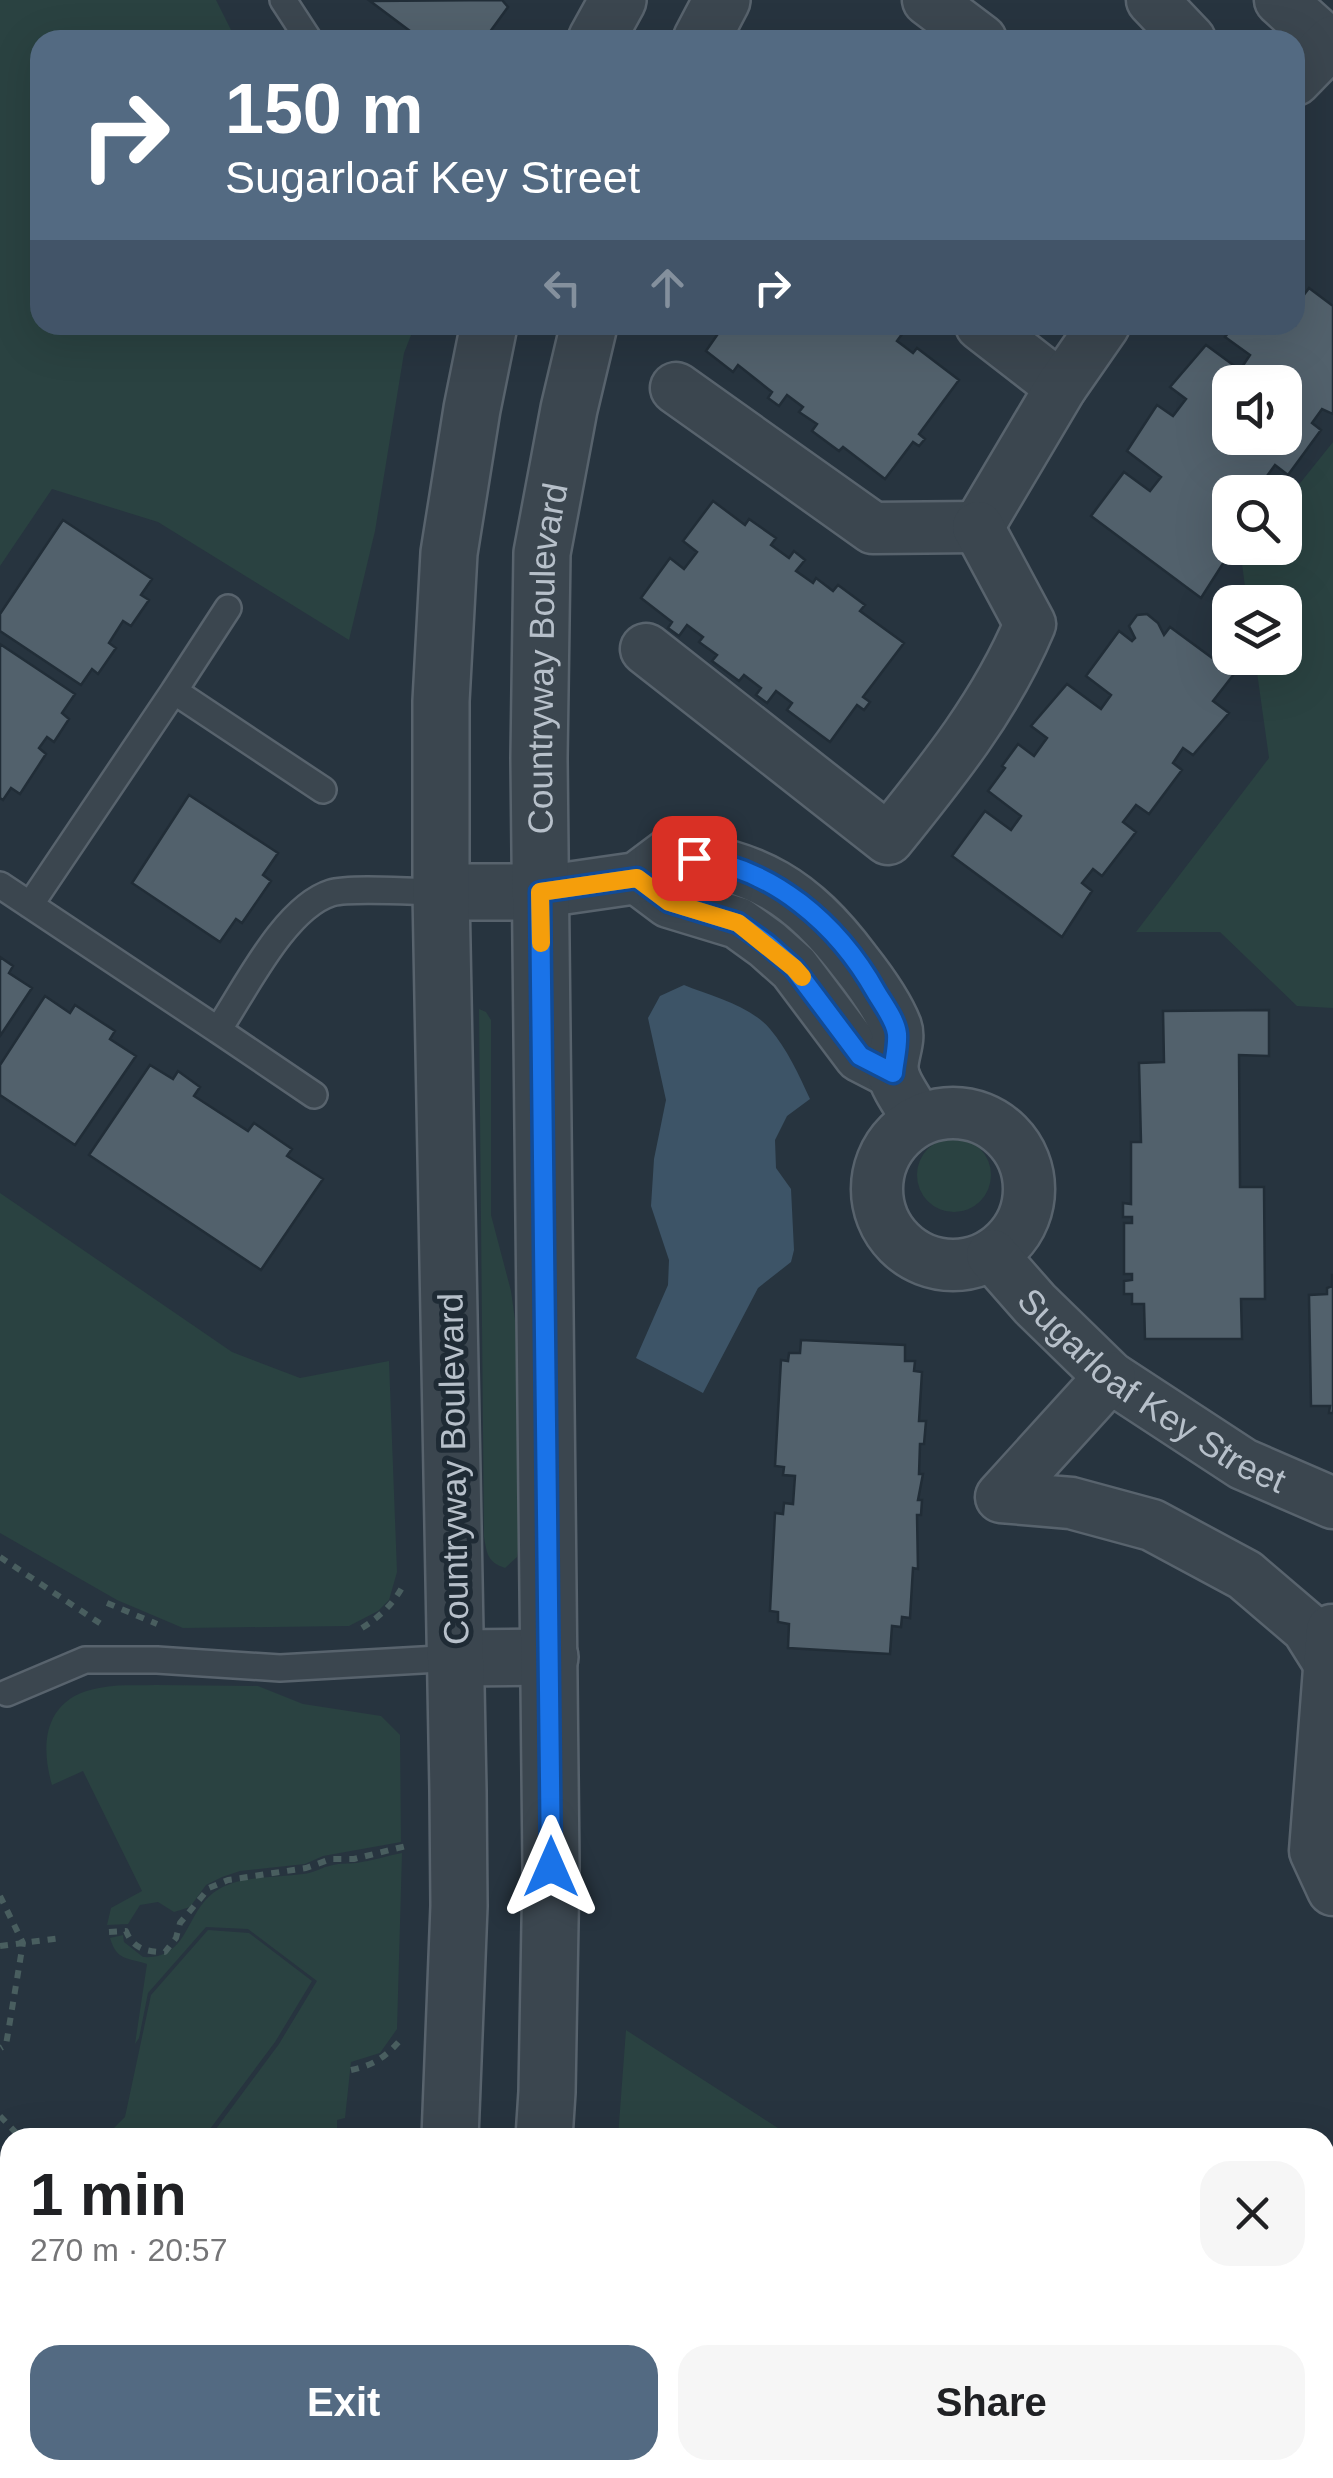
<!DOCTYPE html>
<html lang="en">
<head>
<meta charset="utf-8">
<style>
	body { margin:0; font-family:Helvetica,sans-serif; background:#f6f6f6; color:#202124; height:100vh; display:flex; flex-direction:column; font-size:38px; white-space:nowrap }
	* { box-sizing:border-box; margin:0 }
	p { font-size:32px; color:#757577 }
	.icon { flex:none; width:55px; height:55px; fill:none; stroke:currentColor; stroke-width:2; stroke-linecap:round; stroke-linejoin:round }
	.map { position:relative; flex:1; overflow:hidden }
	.side { position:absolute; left:0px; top:2128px; width:1335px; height:352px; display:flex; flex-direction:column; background:#fff; border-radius:30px 30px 0 0; box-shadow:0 10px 40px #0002 }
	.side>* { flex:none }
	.hud { position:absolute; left:30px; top:30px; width:1275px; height:305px; border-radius:30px; box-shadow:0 10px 40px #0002; background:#536a82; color:#fff; overflow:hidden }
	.tools { position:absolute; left:1212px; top:365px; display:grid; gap:20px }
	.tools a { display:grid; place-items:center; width:90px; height:90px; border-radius:20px; background:#fff; box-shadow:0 10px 40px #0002; font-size:50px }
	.pin { position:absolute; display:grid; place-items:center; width:85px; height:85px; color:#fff; margin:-42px; border-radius:20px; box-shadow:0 5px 15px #0006 }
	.me { position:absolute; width:110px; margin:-55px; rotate:0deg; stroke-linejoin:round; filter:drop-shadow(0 0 8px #0008) }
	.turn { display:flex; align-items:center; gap:35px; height:210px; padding:0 30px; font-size:45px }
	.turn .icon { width:130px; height:130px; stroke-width:2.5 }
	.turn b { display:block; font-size:70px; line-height:85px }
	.lanes { display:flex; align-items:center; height:95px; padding:0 30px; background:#0003; justify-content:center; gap:50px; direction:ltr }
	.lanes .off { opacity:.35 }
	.round { display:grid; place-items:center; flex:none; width:105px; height:105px; border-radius:30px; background:#f6f6f6 }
	.headline { display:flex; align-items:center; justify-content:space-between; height:170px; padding:0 30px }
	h1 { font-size:60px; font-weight:600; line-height:75px }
	.button { display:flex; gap:20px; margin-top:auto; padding:20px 30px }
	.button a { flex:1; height:115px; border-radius:30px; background:#536a82; color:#fff; font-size:40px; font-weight:600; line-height:115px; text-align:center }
	.button a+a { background:#f6f6f6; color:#202124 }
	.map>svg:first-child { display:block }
	.green { fill:#2a4241 }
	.water { fill:#3d5467 }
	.building { fill:#52616c; stroke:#212d37; stroke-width:2.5; fill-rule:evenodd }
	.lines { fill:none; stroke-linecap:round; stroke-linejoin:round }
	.service-casing { stroke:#58636d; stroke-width:30 }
	.minor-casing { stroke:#58636d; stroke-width:55 }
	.tertiary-casing { stroke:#58636d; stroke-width:60 }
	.path { stroke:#495e5f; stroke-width:6; stroke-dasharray:8 8; stroke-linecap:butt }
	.service { stroke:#3b464f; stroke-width:25 }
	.minor { stroke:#3b464f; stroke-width:50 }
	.tertiary { stroke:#3b464f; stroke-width:55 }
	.route-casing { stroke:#114b97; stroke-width:25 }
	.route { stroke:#1a73e8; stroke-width:18 }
	.slow { stroke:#f59e0b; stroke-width:18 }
	.labels { text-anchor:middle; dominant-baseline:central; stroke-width:10; stroke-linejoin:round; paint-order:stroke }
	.street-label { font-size:35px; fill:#b7c0ca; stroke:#1f2b35 }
</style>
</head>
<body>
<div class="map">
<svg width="1333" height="2478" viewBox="0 0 1333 2478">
	<rect width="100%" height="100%" fill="#27343f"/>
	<path class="green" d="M0,0H216L236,40H40V325H415L404,353L375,531L349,640L158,522L52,489L0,566Z
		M1333,442V1008L1297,1006L1220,932H1136L1269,758L1255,658H1285V602H1247L1241,556L1248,548H1285V502Z
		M479,1009L486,1012L491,1020V1215L511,1291L516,1327L519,1543L517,1557L505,1568C488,1562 487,1555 484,1537Z
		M917 1175a37 37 0 1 1 74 0a37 37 0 1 1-74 0Z
		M0,1193L232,1352L300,1378L389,1361L397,1572L389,1600L378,1611L349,1626L183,1628L117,1600L0,1533Z
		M155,1685L258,1686L303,1704L381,1716L400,1735L401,1842L323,1856L305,1864L240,1871L222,1877L206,1885L190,1907L174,1912L158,1902L140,1905L128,1924L107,1925L111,1908L142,1891L83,1771L52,1785C39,1741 46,1697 99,1688C117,1684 137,1686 155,1685Z
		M402,1853L397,2029L380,2053L351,2062L345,2118L337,2120V2137H210L279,2044L317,1981L248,1929L206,1927L148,1993L139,2038L135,2044L147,1964C126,1957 117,1961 110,1938L123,1935L124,1942L143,1957C191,1960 184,1909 219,1889C243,1875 276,1878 303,1874C314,1873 322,1867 333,1865C340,1863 348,1864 356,1863C371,1861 386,1856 402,1853Z
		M208,1930L249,1933L312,1981L275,2042L204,2137H105L125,2117L151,1995Z
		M626,2030L792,2137H618Z
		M10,2191V2407L0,2422V2194Z
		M10,2417V2470H358L357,2478H0V2431Z
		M591,2470H1302L1314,2478H590Z"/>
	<path class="water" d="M684,985C711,996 751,1006 770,1029C787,1049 799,1075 810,1099L787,1116L775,1140L776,1168L791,1189L794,1250L791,1262L758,1288L703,1393L636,1358L668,1285L669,1260L651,1206L654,1159L666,1100L648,1018L660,996Z"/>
	<path class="building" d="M502,0L508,7L484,40H422L370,1Z
		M1295,283L1303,296L1309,288L1333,306V414L1322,409L1312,423L1321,430L1288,475L1275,465L1262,483L1274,492H1230V532L1221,544L1231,551L1201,598L1091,516L1124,472L1150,491L1161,477L1127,451L1157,405L1173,416L1186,399L1170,387L1206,345L1240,370L1250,355L1225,337L1234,325H1295ZM1230,382H1285V438H1230Z
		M724,325H885L889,328L898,325L905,330L897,341L913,353L917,348L959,380L919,434L925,439L919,446L913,442L885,479L843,447L839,451L812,431L817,424L799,412L803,407L787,395L779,406L768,398L772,392L738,365L733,372L706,351Z
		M713,501L745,525L749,519L776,538L771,545L789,558L794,551L805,560L796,571L813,583L816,578L833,591L838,585L865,605L860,611L904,643L863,697L870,702L864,710L857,705L830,742L787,710L792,703L776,691L767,703L756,695L761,688L744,675L739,681L712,661L717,655L699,642L703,637L687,625L679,636L668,628L672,622L641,598L670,558L684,569L697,552L683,541Z
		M63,520L152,579L141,595L149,600L131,626L123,621L109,643L116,648L98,674L92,669L81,685L0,631V614Z
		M1147,614L1158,623L1164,635L1170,627L1234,674L1213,701L1229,713L1193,755L1183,748L1173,763L1182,770L1149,814L1136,805L1123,822L1136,832L1102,876L1093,869L1082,883L1092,891L1062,937L952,856L985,811L1011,830L1021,816L988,791L1005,768L1002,766L1018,744L1034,756L1047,738L1031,726L1067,684L1101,709L1111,695L1086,676L1119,631L1132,641L1135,638L1129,626L1137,615Z
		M0,644L75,694L62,713L69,719L54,742L47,737L39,748L46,754L20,794L11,788L3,800L0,798Z
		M189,795L278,853L263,875L271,881L242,923L236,919L220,942L132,883Z
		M0,957L13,966L9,973L32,988L0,1036Z
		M45,996L70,1013L75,1005L115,1031L110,1039L136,1056L75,1145L0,1095V1065Z
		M1269,1010V1056L1239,1055L1240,1187H1264L1265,1299H1241L1242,1339H1145L1144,1304H1132V1294H1124V1281L1132,1280V1274H1124V1223H1132V1217H1123V1203L1131,1204V1142H1141L1139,1063L1164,1062L1163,1011Z
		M150,1065L173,1079L178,1071L200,1087L194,1096L248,1131L254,1123L292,1149L287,1156L323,1179L261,1270L89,1155Z
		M1332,1275H1333V1413H1329L1330,1406H1311L1309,1295L1327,1294V1288L1332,1286Z
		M801,1340L905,1345V1361H915L914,1371L922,1372L919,1421H926L924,1444H920L919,1474H923L918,1500H922L921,1515H917L918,1569L913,1568L910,1618L902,1617L901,1627L892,1626L890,1654L788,1648L789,1624L778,1622V1612L770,1611L775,1513L783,1514L784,1503L793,1504L795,1476L783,1475L784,1467L775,1466L781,1360L788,1361L789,1353H800Z"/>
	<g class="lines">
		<g class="service-casing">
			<path id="service" d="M283,0L309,40
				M174,691L228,608
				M0,885L218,1030C245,990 284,908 331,893C351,887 417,892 441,892
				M30,905L174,691L323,790
				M218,1030L314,1095
				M7,1693L85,1660H157L280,1668L457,1658"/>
		</g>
		<g class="minor-casing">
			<g id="minor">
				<path d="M928,0L981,40"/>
				<path d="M1152,0L1190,40"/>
				<path d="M1280,0L1330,45"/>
				<path d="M1295,80L1333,41"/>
				<path d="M981,325L1061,387"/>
				<path d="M676,388L873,528L978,527"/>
				<path d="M978,527L1061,387L1104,325"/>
				<path d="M646,649L888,839C943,771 996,705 1030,624L978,527"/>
				<path d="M637,878L669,902L738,923L767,944L794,968L860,1056L893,1073"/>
				<path d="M540,892L637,878L669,854C757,866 801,890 855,962C870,981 887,1004 896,1027C901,1041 890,1058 893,1073C896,1088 911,1106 918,1120"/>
				<circle cx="953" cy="1189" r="76"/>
				<path id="s1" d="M992,1255L1035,1304L1110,1377L1243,1464L1333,1503"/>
				<path d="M1110,1377L1001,1497L1071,1503L1152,1525L1245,1575L1307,1628L1329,1663"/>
				<path d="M1332,1630L1315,1851L1333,1890"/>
			</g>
		</g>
		<g class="tertiary-casing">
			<g id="tertiary">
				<path d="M596,40L618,0"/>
				<path d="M701,40L722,0"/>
				<path d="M441,892H540"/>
				<path d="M457,1658L550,1657"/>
				<path d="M450,2138L459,1906L458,1791L441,892V701L449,553L472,409L489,325"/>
				<path id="s2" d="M544,2138L547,2092L551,1867L539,758L542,553L569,409L589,325"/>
				<path d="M417,2478L419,2470"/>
				<path d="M507,2478L508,2470"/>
			</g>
		</g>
		<path class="path" d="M0,1557L101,1624
			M107,1603L157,1624
			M362,1628C381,1616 394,1603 404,1584
			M0,1896L23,1943L6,2045L1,2048
			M109,1932L126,1931C133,1949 147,1952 165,1952L176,1938L180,1923L209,1888L228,1880L306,1868L331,1859H354L410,1845
			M0,1946L61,1938
			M351,2070C375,2065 387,2056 403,2037
			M0,2116L21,2138
			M363,2478L364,2470"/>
		<use href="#service" class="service"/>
		<use href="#minor" class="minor"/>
		<use href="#tertiary" class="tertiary"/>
	</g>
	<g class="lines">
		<g class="route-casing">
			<path id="route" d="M551,1867L540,892L637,878L669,902L738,923L767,944L794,968L860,1056L893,1073C894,1061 898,1047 897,1034C896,1021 883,1004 876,992C838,924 773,868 694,858"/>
		</g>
		<use href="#route" class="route"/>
		<path class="slow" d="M541,943L540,892L637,878L669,902L738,923L794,968L802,977"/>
	</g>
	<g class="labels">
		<g class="street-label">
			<text stroke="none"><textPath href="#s2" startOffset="1480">Countryway Boulevard</textPath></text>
			<text stroke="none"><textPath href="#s1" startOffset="212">Sugarloaf Key Street</textPath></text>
			<text transform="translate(453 1469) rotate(-91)">Countryway Boulevard</text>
		</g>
	</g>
</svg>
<div class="tools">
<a><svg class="icon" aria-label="sound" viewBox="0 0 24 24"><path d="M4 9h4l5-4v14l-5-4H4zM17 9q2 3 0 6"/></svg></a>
<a><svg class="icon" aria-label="search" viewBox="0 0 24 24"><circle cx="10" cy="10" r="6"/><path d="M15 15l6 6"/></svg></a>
<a><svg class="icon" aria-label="layers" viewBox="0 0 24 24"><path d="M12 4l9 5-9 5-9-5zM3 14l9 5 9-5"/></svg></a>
</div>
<div class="pin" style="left:694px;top:858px;background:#d93025"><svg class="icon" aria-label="arrive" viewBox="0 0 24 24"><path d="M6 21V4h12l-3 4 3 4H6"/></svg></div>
<svg class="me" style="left:551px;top:1867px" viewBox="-20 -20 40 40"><path d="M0-17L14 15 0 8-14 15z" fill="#1a73e8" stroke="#fff" stroke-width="4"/></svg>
<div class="hud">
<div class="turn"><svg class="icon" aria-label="right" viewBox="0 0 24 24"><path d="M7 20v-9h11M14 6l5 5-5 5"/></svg><div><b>150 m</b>Sugarloaf Key Street</div></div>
<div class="lanes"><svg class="icon off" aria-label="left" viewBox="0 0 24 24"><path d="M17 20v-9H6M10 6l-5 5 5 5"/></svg><svg class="icon off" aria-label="ahead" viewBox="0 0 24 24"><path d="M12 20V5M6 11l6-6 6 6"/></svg><svg class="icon" aria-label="right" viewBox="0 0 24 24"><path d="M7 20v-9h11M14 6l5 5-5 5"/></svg></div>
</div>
<section class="side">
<div class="headline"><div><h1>1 min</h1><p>270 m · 20:57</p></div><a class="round"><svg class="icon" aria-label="close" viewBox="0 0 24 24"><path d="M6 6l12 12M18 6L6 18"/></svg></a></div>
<div class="button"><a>Exit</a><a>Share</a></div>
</section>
</div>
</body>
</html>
